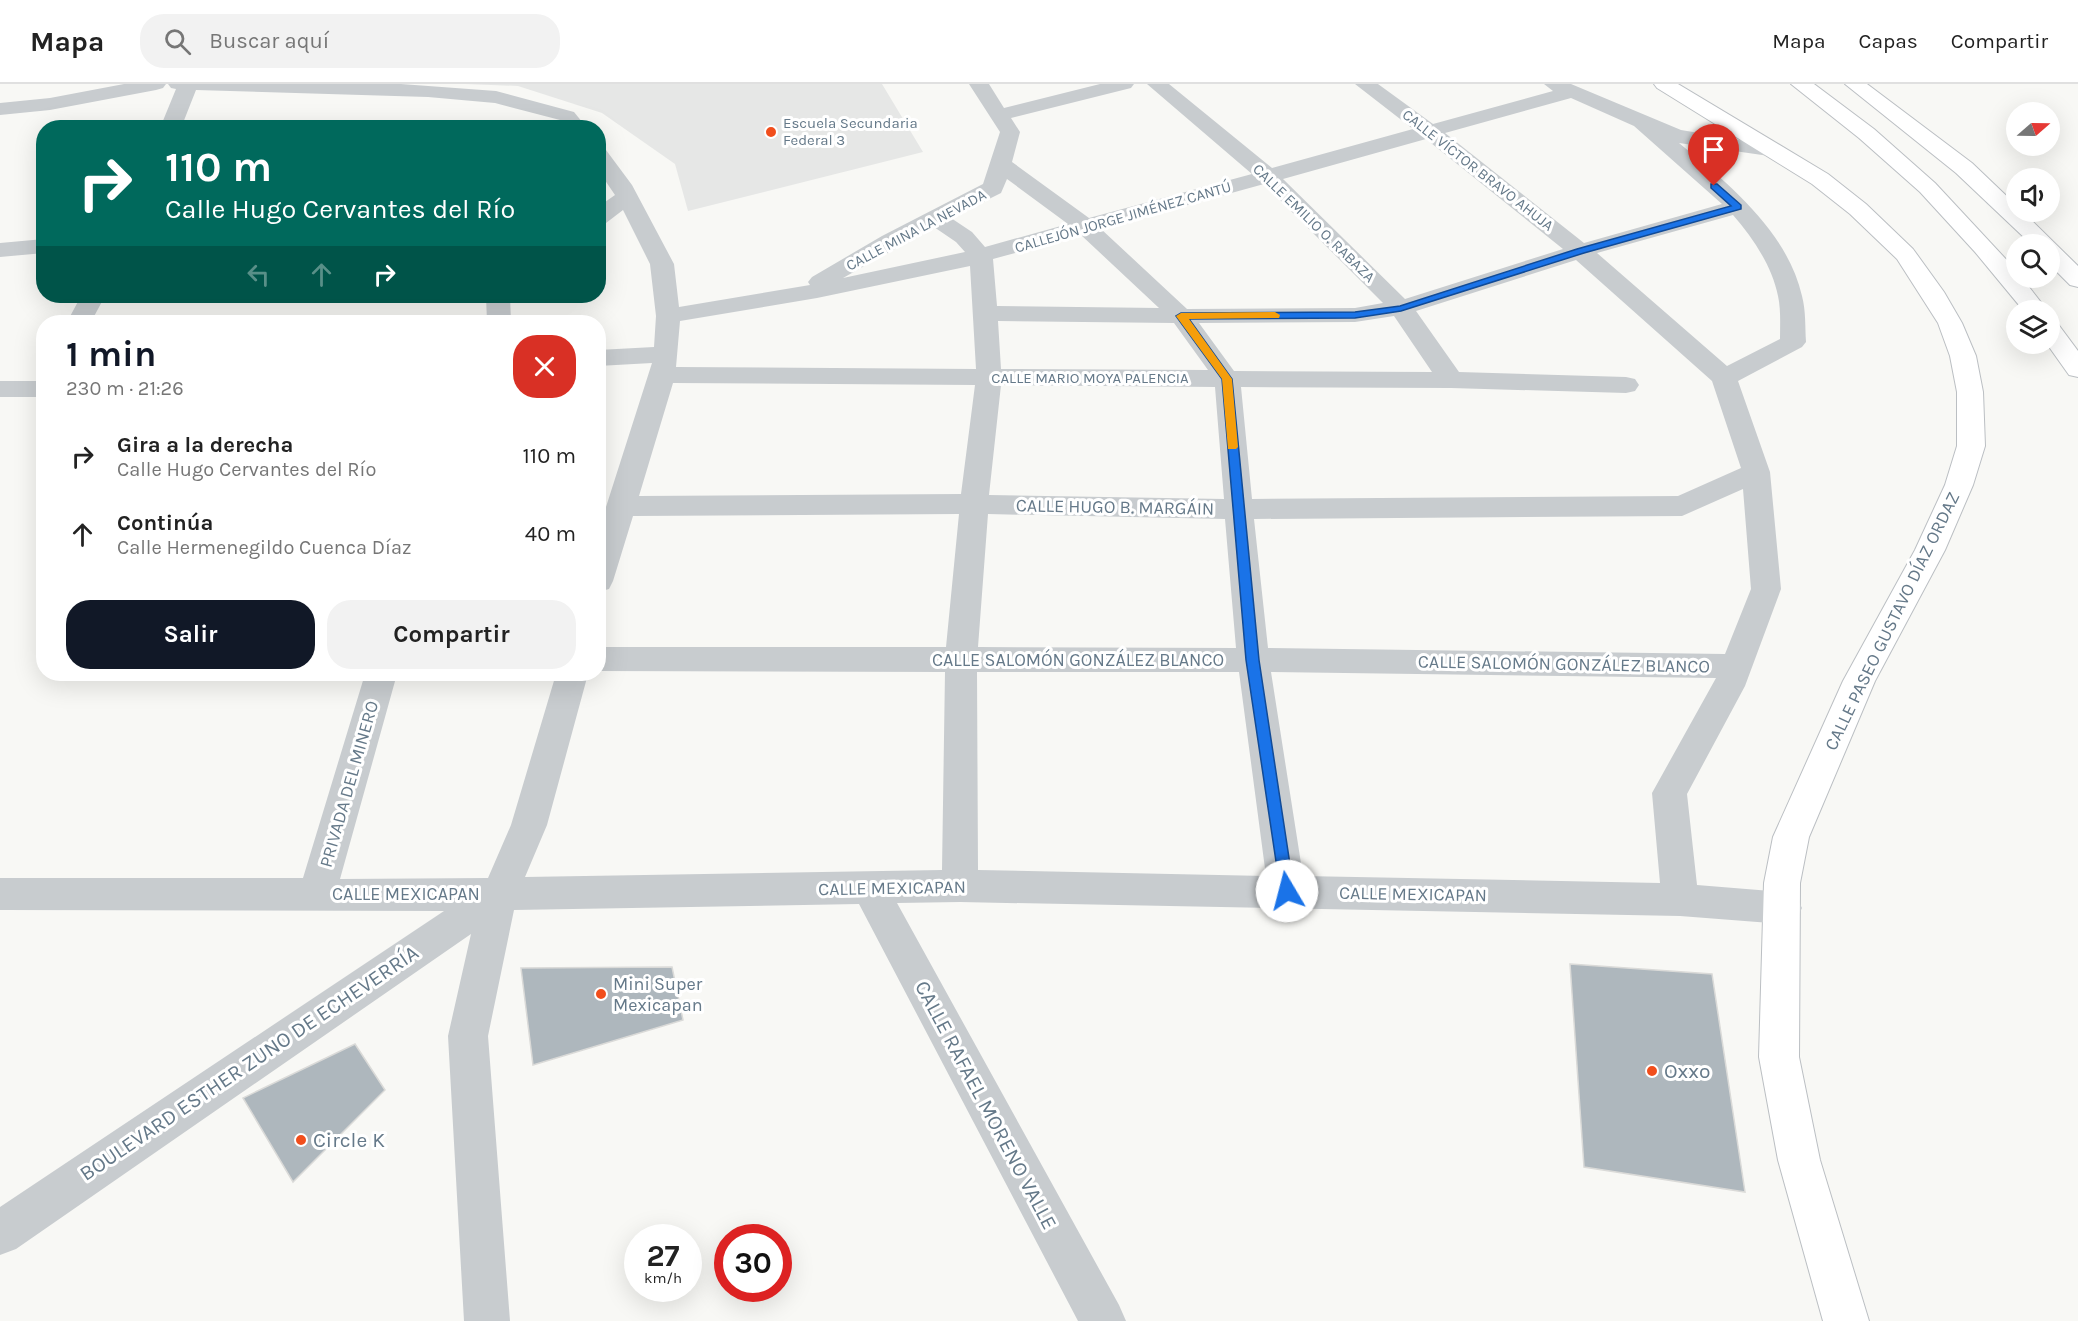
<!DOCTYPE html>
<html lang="es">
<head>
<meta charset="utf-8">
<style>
	body { margin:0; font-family:Karla,sans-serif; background:#f2f2f2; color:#222; height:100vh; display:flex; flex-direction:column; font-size:22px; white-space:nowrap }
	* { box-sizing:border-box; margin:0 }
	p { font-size:20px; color:#767676 }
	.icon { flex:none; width:33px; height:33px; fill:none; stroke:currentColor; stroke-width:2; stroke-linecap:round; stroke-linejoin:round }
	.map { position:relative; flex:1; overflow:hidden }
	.panel { position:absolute; left:36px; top:231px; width:570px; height:366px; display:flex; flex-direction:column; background:#fff; border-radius:24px; box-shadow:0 6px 24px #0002 }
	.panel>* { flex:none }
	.hud { position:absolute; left:36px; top:36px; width:570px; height:183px; border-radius:24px; box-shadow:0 6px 24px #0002; background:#00695c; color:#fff; overflow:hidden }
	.needle { width:39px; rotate:70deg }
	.buttons { position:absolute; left:2006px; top:18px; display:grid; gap:12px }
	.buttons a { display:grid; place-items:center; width:54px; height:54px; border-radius:50%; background:#fff; box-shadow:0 6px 24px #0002; font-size:30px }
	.speed { position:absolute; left:624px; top:1140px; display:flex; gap:12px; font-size:30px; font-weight:700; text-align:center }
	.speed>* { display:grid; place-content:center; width:78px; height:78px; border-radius:50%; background:#fff; box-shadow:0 6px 24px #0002; line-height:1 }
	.speed small { font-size:15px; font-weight:400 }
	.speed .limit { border:9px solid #d22; background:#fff; color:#111 }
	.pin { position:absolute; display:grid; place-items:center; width:51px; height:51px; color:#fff; margin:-62px -26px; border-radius:50% 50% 50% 0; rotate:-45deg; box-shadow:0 0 6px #0007 }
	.pin .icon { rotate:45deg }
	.me { position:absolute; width:66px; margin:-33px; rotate:352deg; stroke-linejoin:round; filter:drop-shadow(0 0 4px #0008) }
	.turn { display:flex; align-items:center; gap:21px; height:126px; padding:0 30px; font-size:27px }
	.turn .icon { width:78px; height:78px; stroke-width:2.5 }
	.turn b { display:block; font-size:42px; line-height:51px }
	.lanes { display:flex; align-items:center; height:57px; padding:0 30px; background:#0003; justify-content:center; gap:30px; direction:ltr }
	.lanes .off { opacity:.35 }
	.round { display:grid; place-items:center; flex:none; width:63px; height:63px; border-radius:24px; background:#f2f2f2 }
	.overview { display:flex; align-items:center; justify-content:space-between; height:102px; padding:0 30px }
	h1 { font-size:36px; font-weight:700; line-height:45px; color:#111827 }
	.action { display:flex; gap:12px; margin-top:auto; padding:12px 30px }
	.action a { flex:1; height:69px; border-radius:24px; background:#111827; color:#fff; font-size:24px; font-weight:700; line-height:69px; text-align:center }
	.action a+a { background:#f2f2f2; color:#222 }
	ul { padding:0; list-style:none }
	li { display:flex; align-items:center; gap:18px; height:78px; padding:0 30px }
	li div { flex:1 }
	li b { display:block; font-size:22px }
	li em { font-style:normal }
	header { display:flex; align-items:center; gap:36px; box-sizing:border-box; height:84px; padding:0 30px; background:#fff; border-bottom:2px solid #e0e0e0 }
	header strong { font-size:28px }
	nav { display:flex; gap:33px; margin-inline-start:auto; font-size:21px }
	.search { width:420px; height:54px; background:#f2f2f2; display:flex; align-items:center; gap:15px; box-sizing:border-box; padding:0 21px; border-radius:24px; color:#767676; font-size:22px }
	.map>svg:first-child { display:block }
	.built { fill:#e6e7e6 }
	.building { fill:#aeb7bd; stroke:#dadad8; stroke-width:1.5 }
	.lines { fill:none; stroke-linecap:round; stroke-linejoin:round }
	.major-casing { stroke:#bbbfc3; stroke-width:2 }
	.minor { fill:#c8cccf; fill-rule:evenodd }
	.major { fill:#fff; fill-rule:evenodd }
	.route { fill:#1a73e8; stroke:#114b97; stroke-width:1.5 }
	.slow { fill:#f59e0b }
	.poi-dot { fill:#f14e1c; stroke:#fff; stroke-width:2 }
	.labels { text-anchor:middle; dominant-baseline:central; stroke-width:6; stroke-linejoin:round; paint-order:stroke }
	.far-poi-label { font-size:15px; fill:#657989; stroke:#fff; text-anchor:start }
	.far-street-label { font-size:15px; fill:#657989; stroke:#fff }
	.street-label { font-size:18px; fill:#657989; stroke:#fff }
	.poi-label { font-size:18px; fill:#657989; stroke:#fff; text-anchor:start }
	.near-street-label { font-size:21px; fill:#657989; stroke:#fff }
	.near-poi-label { font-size:21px; fill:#657989; stroke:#fff; text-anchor:start }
</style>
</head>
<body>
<header>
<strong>Mapa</strong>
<div class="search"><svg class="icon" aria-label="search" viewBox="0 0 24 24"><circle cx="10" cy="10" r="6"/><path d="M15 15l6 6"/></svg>Buscar aquí</div>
<nav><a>Mapa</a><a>Capas</a><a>Compartir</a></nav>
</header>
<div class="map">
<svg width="2078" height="1237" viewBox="0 0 2078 1237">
	<rect width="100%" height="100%" fill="#f8f8f5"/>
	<path class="built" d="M465,0H882L923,68L688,127L675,80L602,29L518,2Z"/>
	<path class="building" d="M1570,880L1712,890L1745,1108L1584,1083Z
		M672,883L683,936L533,981L521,884Z
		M355,960L385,1006L293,1098L243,1014Z"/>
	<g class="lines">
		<g class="major-casing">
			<path id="major" d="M1654,0H1678L1828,90L1866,120L1913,165L1944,208L1962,239L1976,272L1983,308L1985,362L1973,401L1945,466L1875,597L1809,753L1800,799L1799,973L1820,1076L1869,1237H1823L1778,1076L1759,973L1764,799L1773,753L1843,597L1915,466L1945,401L1957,362V308L1950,272L1938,239L1897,175L1850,130L1812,100L1657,4Z
				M1791,0H1814L1874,45L1935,99L2016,186V194H2022L2047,226H2023L1975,168L1920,108L1859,54Z
				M1845,0H1867L1972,79L2016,121V128H2023L2078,182V203L2070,201L2049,180V160H2031L1956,89Z
				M2049,237L2058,240L2078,267V293L2069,291L2047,260H2049Z"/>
		</g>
		<path class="minor" d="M124,0H166L163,4L156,6L50,26L0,31V19L50,14Z
			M168,0H401L496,7L574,28L587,44H566L560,36L495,19L428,13L196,6L181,44H160L176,5L171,4Z
			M969,0H989L1004,24L1100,0H1134L1131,4L1011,34L1020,48L1012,78L1089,134L1252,90L1147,0H1169L1272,84L1413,45L1355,0H1378L1433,40L1553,7L1544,0H1571L1681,46L1783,63L1787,67L1783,71L1776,73L1679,59C1728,99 1787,147 1802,212C1806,227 1805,243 1806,258L1802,263L1738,297L1770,388L1781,505L1745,602L1687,710L1697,801L1783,808L1796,812L1802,824L1796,836L1783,840L1680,832L960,818L897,819L1119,1221L1126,1237H1078L859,820L514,826L488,952L510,1237H464L448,952L471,850L16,1165L0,1171V1123L444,827L0,826V794H303L365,590H397L340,795L488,794L511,741L556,590H588L547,741L525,793L942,786L945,588L598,587V563H946L959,430L633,432L613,497L609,505L598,508V448L652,279L598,282V266L654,263L656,232L650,180L623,126L606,139L598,141V123L615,111L598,86V65L606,66L632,101L674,180L679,223L810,201L808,198L812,193L882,152L983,100L1000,48ZM1571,14L1634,42L1722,120L1584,159L1445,49ZM1426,55L1563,165L1405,215L1283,95ZM1007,95L1068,140L985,163L972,148L951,134L1001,109ZM1264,100L1383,219L1355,224L1187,225L1101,145ZM1733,131C1753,154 1772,182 1778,212C1781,226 1780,241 1780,255L1727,282L1597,169ZM934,143L956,158L965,168L843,194ZM1081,151L1159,224L997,222L993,175ZM1576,176L1712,297L1741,384L1678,412L1252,415L1241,303L1451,304L1626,309L1635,307L1639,301L1635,295L1626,293L1459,288L1416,227ZM970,182L976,285L676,283L680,237L817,214ZM1394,232L1432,288L1234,287L1199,239L1355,238ZM998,237L1174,239L1208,286L1001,285ZM673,299L975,301L961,410L639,412ZM1001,301L1215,303L1224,415L989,411ZM1743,405L1751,505L1725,570L1268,564L1254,435L1682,432ZM988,430L1225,435L1236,564L978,563ZM977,588H1239L1266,792L978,786ZM1271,588H1272L1716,594L1652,709L1660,799L1303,792Z
			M44,155V169L0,173V159Z
			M81,212H105L91,238H67Z
			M486,212H510L511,238H487Z
			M0,297H44V313H0Z"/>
		<use href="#major" class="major"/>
	</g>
	<path class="route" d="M1711,100H1717L1741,121V125L1584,169L1401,227L1355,234L1189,235L1232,295L1259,576L1294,807L1292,811L1287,813L1281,811L1246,576L1222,295L1176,232L1181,229L1355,228L1400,222L1577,165L1731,122L1711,104Z"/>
	<path class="slow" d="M1275,228L1280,231L1279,234L1189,235L1232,295L1238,363L1236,365H1228L1222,295L1176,232L1181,229Z"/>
	<g class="poi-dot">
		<circle cx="771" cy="48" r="6"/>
		<circle cx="601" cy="910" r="6"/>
		<circle cx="1652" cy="987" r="6"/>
		<circle cx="301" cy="1056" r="6"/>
	</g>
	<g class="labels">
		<g class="far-poi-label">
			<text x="783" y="39">Escuela Secundaria<tspan x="783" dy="17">Federal 3</tspan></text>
		</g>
		<g class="far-street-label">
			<text transform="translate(1478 86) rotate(38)">CALLE VÍCTOR BRAVO AHUJA</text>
			<text transform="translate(1123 133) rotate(-16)">CALLEJÓN JORGE JIMÉNEZ CANTÚ</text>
			<text transform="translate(1314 139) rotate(44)">CALLE EMILIO O. RABAZA</text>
			<text transform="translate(916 146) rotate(-28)">CALLE MINA LA NEVADA</text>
			<text x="1090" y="294">CALLE MARIO MOYA PALENCIA</text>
		</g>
		<g class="street-label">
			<text transform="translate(1115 423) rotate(1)">CALLE HUGO B. MARGÁIN</text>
			<text transform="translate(1892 537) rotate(-64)">CALLE PASEO GUSTAVO DÍAZ ORDAZ</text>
			<text x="1078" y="576">CALLE SALOMÓN GONZÁLEZ BLANCO</text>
			<text transform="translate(1564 580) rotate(1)">CALLE SALOMÓN GONZÁLEZ BLANCO</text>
			<text transform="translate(349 700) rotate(-74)">PRIVADA DEL MINERO</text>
			<text transform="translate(892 804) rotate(-1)">CALLE MEXICAPAN</text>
			<text x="406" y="810">CALLE MEXICAPAN</text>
			<text transform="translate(1413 810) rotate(1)">CALLE MEXICAPAN</text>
		</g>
		<g class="poi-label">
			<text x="613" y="900">Mini Super<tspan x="613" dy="21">Mexicapan</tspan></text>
		</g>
		<g class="near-street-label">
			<text transform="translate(249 979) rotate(-34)">BOULEVARD ESTHER ZUNO DE ECHEVERRÍA</text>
			<text transform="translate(986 1021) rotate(62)">CALLE RAFAEL MORENO VALLE</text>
		</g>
		<g class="near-poi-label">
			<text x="1664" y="987">Oxxo</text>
			<text x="313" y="1056">Circle K</text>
		</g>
	</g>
</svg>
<div class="buttons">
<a><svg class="needle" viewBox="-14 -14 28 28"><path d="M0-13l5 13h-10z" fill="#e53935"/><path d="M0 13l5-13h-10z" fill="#767676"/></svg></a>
<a><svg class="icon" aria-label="sound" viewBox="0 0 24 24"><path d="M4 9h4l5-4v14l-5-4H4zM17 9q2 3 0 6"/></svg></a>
<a><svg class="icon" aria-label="search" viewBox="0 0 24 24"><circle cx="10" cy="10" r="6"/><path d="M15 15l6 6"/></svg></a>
<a><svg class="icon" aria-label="layers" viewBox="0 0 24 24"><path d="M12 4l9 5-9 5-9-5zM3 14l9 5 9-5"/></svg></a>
</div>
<div class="speed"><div>27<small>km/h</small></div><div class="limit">30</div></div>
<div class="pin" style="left:1714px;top:102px;background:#d93025"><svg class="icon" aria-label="arrive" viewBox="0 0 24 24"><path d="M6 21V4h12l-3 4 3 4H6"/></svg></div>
<svg class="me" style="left:1287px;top:807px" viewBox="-20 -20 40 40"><circle r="19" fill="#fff"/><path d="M0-13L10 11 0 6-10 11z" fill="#1a73e8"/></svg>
<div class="hud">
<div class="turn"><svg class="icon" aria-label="right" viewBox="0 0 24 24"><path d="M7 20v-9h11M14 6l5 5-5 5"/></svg><div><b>110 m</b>Calle Hugo Cervantes del Río</div></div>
<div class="lanes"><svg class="icon off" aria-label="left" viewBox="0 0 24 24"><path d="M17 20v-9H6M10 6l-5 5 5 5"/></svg><svg class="icon off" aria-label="ahead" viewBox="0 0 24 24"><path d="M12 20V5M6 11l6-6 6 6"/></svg><svg class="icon" aria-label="right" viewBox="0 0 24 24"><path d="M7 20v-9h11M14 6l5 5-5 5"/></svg></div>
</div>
<section class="panel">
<div class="overview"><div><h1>1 min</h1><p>230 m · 21:26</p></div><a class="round" style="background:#d93025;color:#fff"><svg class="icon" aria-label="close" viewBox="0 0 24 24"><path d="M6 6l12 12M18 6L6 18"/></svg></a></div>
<ul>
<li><svg class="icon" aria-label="right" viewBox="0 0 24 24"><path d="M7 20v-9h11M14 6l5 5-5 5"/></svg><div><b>Gira a la derecha</b><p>Calle Hugo Cervantes del Río</p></div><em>110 m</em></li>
<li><svg class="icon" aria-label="ahead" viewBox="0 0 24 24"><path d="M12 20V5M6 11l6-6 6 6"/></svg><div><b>Continúa</b><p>Calle Hermenegildo Cuenca Díaz</p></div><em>40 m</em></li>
</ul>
<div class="action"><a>Salir</a><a>Compartir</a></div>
</section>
</div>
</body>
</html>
